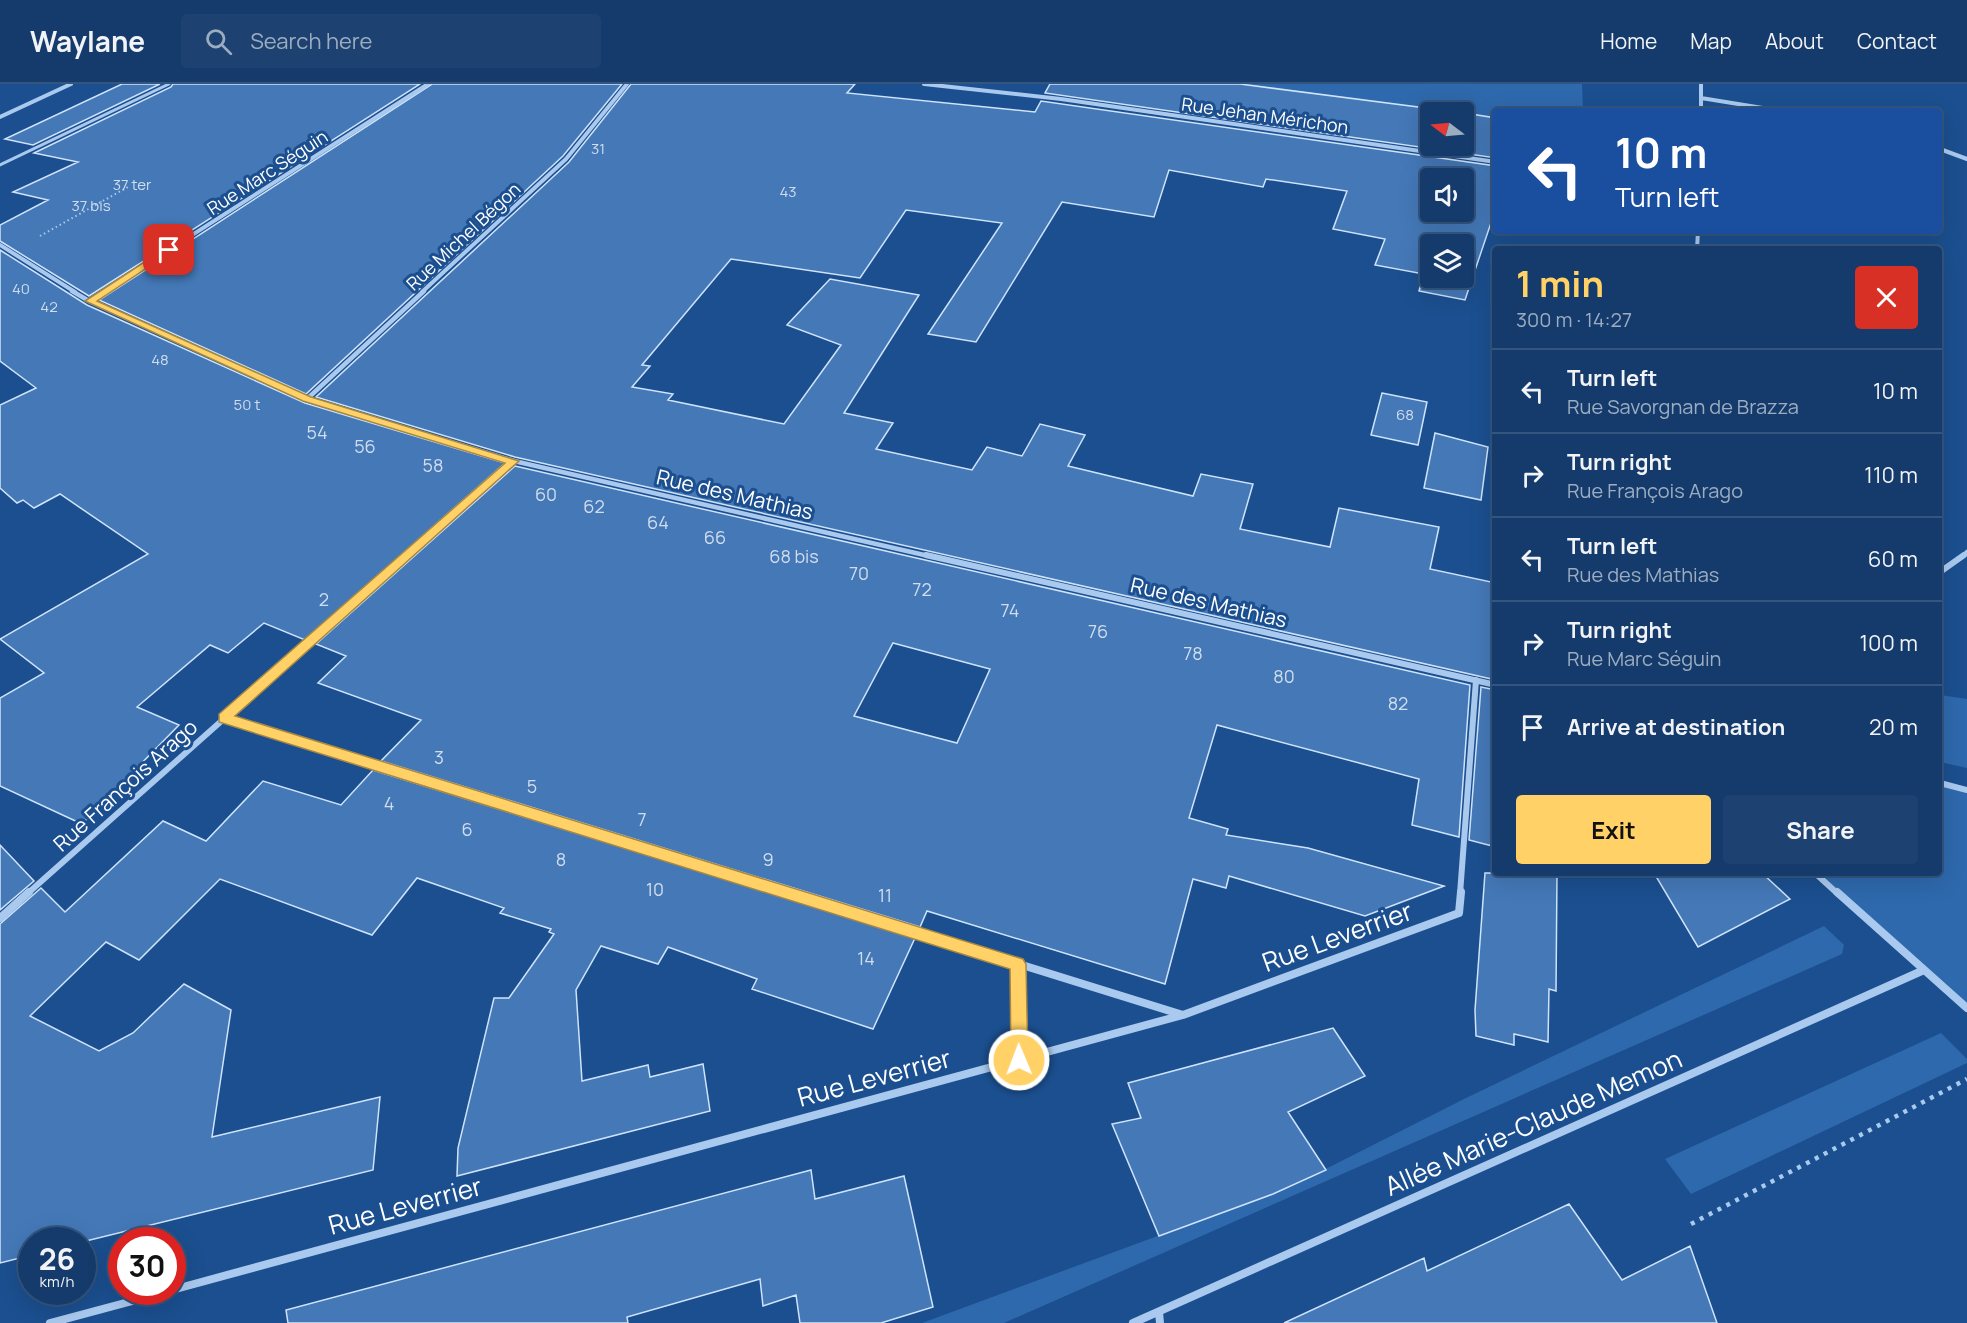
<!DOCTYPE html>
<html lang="en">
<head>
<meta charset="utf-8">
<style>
	body { margin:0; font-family:Manrope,sans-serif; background:#1d4271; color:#f1f3f6; height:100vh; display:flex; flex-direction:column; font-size:22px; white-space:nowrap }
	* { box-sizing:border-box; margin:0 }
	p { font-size:20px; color:#9dadc1 }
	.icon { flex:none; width:33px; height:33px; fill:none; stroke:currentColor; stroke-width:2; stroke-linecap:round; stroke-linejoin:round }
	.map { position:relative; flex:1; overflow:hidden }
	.sheet { position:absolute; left:1492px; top:162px; width:450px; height:630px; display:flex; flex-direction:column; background:#143b6b; border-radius:6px; box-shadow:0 6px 24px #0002,0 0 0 2px #33557e }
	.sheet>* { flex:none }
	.hud { position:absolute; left:1492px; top:24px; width:450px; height:126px; border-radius:6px; box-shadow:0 6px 24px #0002,0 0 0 2px #33557e; background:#1a4fa0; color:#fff; overflow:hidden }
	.needle { width:39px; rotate:286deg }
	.controls { position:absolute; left:1420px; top:18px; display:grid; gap:12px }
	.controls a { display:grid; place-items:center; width:54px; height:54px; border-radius:6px; background:#143b6b; box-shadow:0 6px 24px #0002,0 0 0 2px #33557e; font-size:30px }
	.speed { position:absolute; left:18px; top:1143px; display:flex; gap:12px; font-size:30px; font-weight:700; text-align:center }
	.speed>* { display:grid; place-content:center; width:78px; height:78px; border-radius:50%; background:#143b6b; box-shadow:0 6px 24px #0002,0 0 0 2px #33557e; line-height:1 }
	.speed small { font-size:15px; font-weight:400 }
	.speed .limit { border:9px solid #d22; background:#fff; color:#111 }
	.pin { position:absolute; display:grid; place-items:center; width:51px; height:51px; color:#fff; margin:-26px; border-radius:12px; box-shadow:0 3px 9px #0006 }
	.me { position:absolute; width:66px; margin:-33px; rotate:359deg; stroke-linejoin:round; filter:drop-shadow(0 0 4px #0008) }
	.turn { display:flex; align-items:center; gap:21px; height:126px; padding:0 24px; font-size:27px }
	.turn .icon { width:78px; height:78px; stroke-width:2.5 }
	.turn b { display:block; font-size:42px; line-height:51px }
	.round { display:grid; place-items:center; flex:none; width:63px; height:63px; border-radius:6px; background:#1d4271 }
	.headline { display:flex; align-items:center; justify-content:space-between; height:102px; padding:0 24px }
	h1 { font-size:36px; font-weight:700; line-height:45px; color:#ffd166 }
	.cta { display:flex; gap:12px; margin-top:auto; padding:12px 24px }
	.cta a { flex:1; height:69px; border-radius:6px; background:#ffd166; color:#111; font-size:24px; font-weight:700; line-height:69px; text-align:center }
	.cta a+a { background:#1d4271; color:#f1f3f6 }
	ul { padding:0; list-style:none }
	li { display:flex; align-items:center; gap:18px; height:84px; padding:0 24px; border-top:2px solid #33557e }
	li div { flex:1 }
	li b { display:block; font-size:22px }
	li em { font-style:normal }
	header { display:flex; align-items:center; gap:36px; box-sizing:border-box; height:84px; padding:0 30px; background:#143b6b; border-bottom:2px solid #33557e }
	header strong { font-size:28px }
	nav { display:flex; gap:33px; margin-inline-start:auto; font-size:21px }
	.search { width:420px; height:54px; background:#1d4271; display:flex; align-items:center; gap:15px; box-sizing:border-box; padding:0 21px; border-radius:6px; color:#9dadc1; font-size:22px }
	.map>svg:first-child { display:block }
	.green { fill:#2e69ad }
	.building { fill:#4478b7; stroke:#cfe3fa; stroke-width:1.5; fill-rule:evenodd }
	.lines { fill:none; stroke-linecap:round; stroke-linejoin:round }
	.path-far1 { stroke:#a9c9ee; stroke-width:2; stroke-dasharray:1.5 3; stroke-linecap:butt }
	.path { stroke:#a9c9ee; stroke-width:4.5; stroke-dasharray:4 6; stroke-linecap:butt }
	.service { stroke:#a9c9ee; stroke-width:3 }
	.minor-far3 { stroke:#a9c9ee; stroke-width:4 }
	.minor-far2 { stroke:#a9c9ee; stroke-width:4.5 }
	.minor-far1 { stroke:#a9c9ee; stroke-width:6 }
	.minor { stroke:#a9c9ee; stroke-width:8 }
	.route { fill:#ffd166; stroke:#a68842; stroke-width:1.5 }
	.labels { text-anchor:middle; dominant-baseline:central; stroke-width:6; stroke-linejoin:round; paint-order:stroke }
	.far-number-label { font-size:15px; fill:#d0dded }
	.far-street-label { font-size:18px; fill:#fff; stroke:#1b4f8f }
	.number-label { font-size:18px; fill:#d0dded }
	.street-label { font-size:21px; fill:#fff; stroke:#1b4f8f }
	.near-street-label { font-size:26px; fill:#fff; stroke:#1b4f8f }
</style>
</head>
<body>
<header>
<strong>Waylane</strong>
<div class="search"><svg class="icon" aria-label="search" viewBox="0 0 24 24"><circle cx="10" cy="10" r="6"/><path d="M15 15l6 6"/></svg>Search here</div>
<nav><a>Home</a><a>Map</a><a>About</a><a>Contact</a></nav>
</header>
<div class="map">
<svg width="1967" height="1239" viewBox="0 0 1967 1239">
	<rect width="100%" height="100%" fill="#1b4f8f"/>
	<path class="green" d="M1240,0H1582L1583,27H1496L1495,33Z
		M1940,611L1967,615V684L1940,678Z
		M1940,699L1967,706V924L1815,789H1940Z
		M1824,842L1844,861L1842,870L1004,1239H922L1290,1103L1468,1013Z
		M1941,949L1967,975V979L1691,1110L1665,1075Z"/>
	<path class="building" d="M122,0H160L33,61L5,55Z
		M173,0H420L89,212L0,157V141L48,116L13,108L78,78L34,69L171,3Z
		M432,0H622L563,72L306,310L99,216Z
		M631,0H855L847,9L1035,28L1041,17L1496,82V124L1465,216L1419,207L1424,190L1375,181L1385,155L1333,145L1347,107L1266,95L1263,103L1169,86L1154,133L1062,118L976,258L928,250L1002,139L906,126L860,194L731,175L642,281L650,282L632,303L673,310L668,316L784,340L841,261L787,241L830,195L919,211L844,329L893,339L876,365L972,386L987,363L1022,372L1040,340L1085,351L1068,382L1193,412L1201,390L1253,400L1240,445L1330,463L1339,424L1439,443L1430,485L1496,499V596L515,373L316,313L569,78ZM1431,94H1464V128H1431ZM1431,160H1464V194H1431Z
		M1050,0H1240L1457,28H1431V62H1464V29L1496,34V74L1045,9Z
		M0,166L87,221L305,319L505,379L305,556L264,539L228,569L210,561L137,623L179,641L82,740L0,702V614L44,589L0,555L148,470L60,410L34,424L23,416L17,419L0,404V321L36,304L0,277Z
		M1382,309L1427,318L1418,361L1371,351Z
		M1435,349L1488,363L1481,416L1424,404Z
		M515,382L1470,601L1459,753L1412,741L1419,695L1217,641L1189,734L1228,745L1226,751L1308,764L1444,802L1365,832L1229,792L1226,804L1193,795L1165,900L927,827L920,843L381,677L421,636L318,599L346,572L316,560ZM893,559L990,585L957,659L854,632Z
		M1481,603L1496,606V763L1469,756Z
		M373,686L915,854L873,945L752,905L757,895L668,863L658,880L601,862L576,906L582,997L648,981L650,993L703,980L710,1027L457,1092L458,1064L494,914H509L554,850L549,848L551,845L500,829L504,824L417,794L372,851L220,795L139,876L106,858L30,932L99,967L133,949L184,900L231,926L212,1053L380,1013L373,1086L82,1158L32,1156V1171L0,1179V840L41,804L65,828L163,737L206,757L263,697L341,721Z
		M0,761L34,797L0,826Z
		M1485,789H1557L1556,907L1549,905L1548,958L1514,950V961L1476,952L1475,926Z
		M1654,789H1762L1790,815L1698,863Z
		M1333,944L1365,992L1288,1028L1326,1086L1273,1110L1159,1152L1112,1040L1141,1034L1128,999Z
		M811,1086L815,1115L904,1092L933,1223L881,1239H800L796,1211L763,1222L760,1195L627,1233L628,1239H288L286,1226Z
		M1569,1120L1622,1196L1690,1162L1717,1239H1284L1424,1174L1427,1187Z"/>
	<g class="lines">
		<path class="path-far1" d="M40,152L128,103"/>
		<path class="path" d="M1691,1140L1967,995"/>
		<path class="service" d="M0,81L169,0"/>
		<path class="minor-far3" d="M924,0L1061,15L1496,78
			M1701,0V27
			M1701,14L1782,27
			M0,33L71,0
			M1940,65L1967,75
			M0,161L75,208
			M1697,165L1698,147
			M103,208L428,0
			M422,208L566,75L627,0"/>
		<path class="minor-far2" d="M72,207L89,217L307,315L514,377L933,473
			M89,217L105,207
			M307,315L424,207
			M407,473L514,377
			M1962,473L1967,468"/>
		<path class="minor-far1" d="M926,471L1496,601
			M1940,488L1964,471
			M224,634L791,810
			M1940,699L1967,706
			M1815,789L1838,810
			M27,810L408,471
			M1460,810L1476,596"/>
		<path class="minor" d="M787,808L1183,931
			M1837,808L1967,924
			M0,834L29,808
			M1018,880L1019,976
			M172,1206L1183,931L1459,829L1461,808
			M1159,1228L1160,1239
			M50,1239L166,1208
			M1133,1239L1924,886"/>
	</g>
	<path class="route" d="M166,164L174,166L97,217L311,313L519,377L235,632L1023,875L1026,880L1028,976L1025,982L1019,984L1013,982L1011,976L1010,885L219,638V630L505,379L303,317L85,217Z"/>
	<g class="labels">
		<g class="far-number-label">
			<text x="598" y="64">31</text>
			<text x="132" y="100">37 ter</text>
			<text x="788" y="107">43</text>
			<text x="91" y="121">37 bis</text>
			<text x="21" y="204">40</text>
			<text x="49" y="222">42</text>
			<text x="160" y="275">48</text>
			<text x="247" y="320">50 t</text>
			<text x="1405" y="330">68</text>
		</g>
		<g class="far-street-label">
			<text transform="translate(1265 31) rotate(8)">Rue Jehan Mérichon</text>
			<text transform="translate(267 88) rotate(-33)">Rue Marc Séguin</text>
			<text transform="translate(463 152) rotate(-43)">Rue Michel Bégon</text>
		</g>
		<g class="number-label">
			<text x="317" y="348">54</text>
			<text x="365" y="362">56</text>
			<text x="433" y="381">58</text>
			<text x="546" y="410">60</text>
			<text x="594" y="422">62</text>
			<text x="658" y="438">64</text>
			<text x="715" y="453">66</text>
			<text x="794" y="472">68 bis</text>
			<text x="859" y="489">70</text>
			<text x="922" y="505">72</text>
			<text x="324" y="515">2</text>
			<text x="1010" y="526">74</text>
			<text x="1098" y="547">76</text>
			<text x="1193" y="569">78</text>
			<text x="1284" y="592">80</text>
			<text x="1398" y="619">82</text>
			<text x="439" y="673">3</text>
			<text x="532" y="702">5</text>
			<text x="389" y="719">4</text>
			<text x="642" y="735">7</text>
			<text x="467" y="745">6</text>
			<text x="561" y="775">8</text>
			<text x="768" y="775">9</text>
			<text x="655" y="805">10</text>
			<text x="885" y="811">11</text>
			<text x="866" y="874">14</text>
		</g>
		<g class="street-label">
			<text transform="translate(735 410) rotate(13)">Rue des Mathias</text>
			<text transform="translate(1209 518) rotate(13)">Rue des Mathias</text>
			<text transform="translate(125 701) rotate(-42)">Rue François Arago</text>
		</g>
		<g class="near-street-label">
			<text transform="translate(1337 852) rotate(-20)">Rue Leverrier</text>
			<text transform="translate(874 993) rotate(-15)">Rue Leverrier</text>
			<text transform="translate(1533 1038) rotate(-24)">Allée Marie-Claude Memon</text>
			<text transform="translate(405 1121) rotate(-15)">Rue Leverrier</text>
		</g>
	</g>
</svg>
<div class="controls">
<a><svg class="needle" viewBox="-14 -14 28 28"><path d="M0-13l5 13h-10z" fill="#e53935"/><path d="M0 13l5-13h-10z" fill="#9dadc1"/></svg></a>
<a><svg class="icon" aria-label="sound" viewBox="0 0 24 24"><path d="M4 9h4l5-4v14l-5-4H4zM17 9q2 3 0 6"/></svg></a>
<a><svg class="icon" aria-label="layers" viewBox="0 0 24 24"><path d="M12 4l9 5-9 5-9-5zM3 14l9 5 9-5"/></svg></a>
</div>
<div class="speed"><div>26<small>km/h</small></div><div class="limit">30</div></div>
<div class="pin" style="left:169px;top:166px;background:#d93025"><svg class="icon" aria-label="arrive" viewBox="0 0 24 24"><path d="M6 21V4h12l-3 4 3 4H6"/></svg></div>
<svg class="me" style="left:1019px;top:976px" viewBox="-20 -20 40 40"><circle r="17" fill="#ffd166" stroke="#fff" stroke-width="3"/><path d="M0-11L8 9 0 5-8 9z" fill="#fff"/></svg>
<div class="hud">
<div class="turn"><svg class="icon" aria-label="left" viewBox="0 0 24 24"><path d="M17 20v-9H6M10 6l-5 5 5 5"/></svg><div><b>10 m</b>Turn left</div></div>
</div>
<section class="sheet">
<div class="headline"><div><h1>1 min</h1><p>300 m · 14:27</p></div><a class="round" style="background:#d93025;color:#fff"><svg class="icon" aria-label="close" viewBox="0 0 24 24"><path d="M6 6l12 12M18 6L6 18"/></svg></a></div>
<ul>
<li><svg class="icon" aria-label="left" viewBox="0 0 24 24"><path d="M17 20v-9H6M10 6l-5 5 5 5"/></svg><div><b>Turn left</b><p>Rue Savorgnan de Brazza</p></div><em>10 m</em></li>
<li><svg class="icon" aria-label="right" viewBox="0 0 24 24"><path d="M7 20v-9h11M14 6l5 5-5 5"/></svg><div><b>Turn right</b><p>Rue François Arago</p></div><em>110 m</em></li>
<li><svg class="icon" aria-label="left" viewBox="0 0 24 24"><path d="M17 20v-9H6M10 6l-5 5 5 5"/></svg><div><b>Turn left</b><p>Rue des Mathias</p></div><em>60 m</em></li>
<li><svg class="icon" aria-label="right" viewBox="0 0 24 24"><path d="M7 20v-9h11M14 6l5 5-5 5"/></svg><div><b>Turn right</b><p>Rue Marc Séguin</p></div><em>100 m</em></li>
<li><svg class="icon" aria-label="arrive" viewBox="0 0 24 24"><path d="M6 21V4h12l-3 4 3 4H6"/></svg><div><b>Arrive at destination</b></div><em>20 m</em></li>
</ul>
<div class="cta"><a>Exit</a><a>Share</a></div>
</section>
</div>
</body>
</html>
